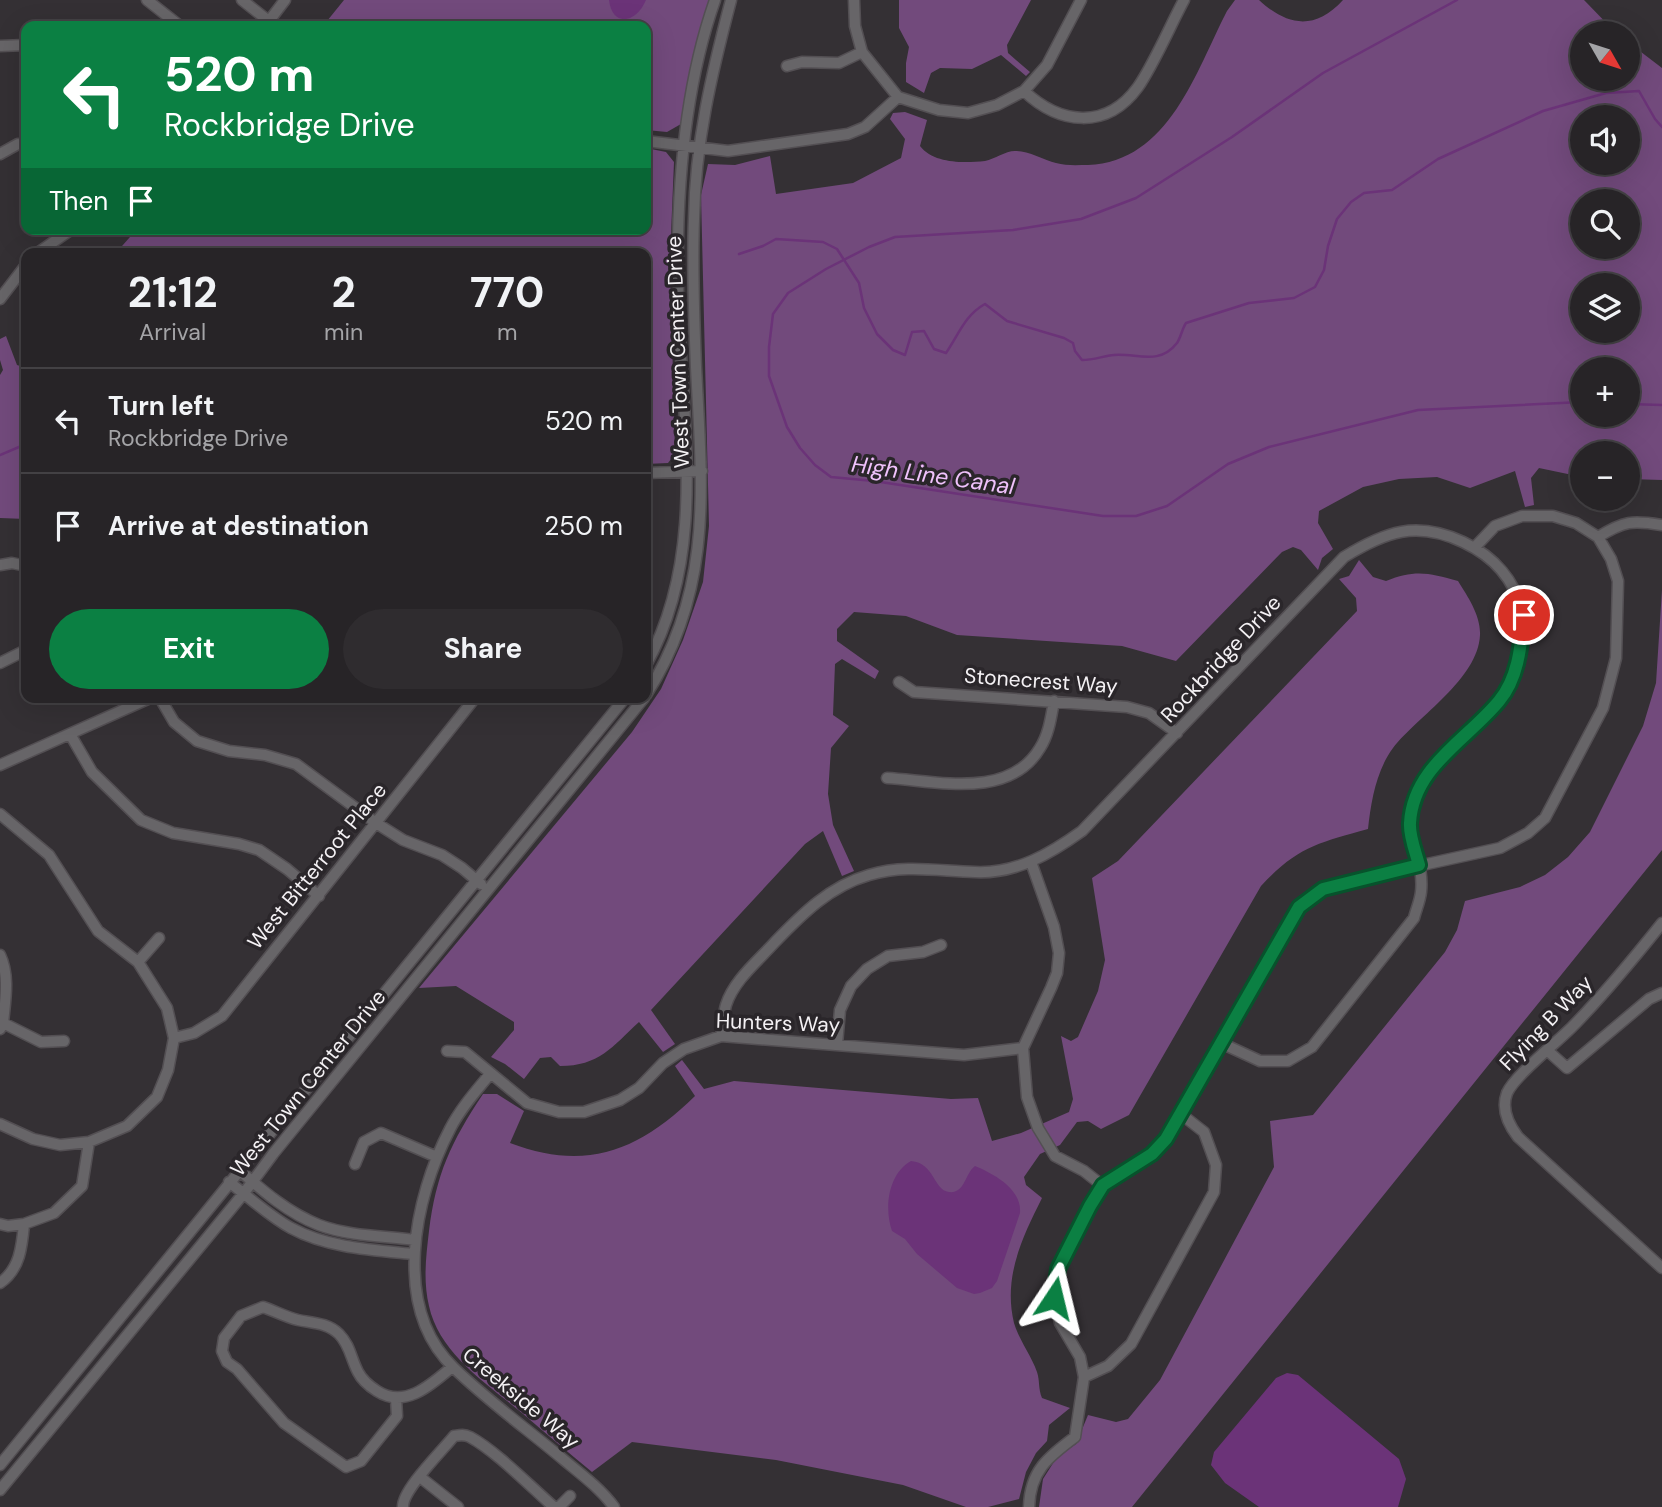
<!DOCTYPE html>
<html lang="en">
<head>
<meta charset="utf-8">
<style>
	body { margin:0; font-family:"DM Sans",sans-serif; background:#2f2c2f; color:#f1f3f6; height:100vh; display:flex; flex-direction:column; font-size:26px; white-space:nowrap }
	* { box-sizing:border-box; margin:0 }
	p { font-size:23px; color:#a4a4a7 }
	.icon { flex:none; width:38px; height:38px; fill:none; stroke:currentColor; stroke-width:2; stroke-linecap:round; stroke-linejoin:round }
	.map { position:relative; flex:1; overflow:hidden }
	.side { position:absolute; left:21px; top:248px; width:630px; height:455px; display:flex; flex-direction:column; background:#272427; border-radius:14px; box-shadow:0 7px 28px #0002,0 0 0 2px #434144 }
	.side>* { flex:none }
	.top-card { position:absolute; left:21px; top:21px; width:630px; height:214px; border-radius:14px; box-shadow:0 7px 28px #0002,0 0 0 2px #434144; background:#0b8043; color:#fff; overflow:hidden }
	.needle { width:46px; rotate:129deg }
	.controls { position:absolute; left:1570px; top:21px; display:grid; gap:14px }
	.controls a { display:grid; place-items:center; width:70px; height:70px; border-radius:50%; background:#272427; box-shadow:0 7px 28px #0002,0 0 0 2px #434144; font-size:35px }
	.pin { position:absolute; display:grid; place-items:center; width:60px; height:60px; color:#fff; margin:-30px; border:4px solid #fff; border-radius:50%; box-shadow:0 2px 7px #0007 }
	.me { position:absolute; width:77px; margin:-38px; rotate:10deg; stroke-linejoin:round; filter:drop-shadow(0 0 5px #0008) }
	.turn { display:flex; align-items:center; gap:24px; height:147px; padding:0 28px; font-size:32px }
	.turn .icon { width:91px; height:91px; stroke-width:2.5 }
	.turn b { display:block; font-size:49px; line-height:60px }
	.then { display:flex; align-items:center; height:66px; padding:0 28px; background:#0003; gap:14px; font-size:26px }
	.eta { display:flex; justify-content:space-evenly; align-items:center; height:119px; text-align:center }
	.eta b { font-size:42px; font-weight:700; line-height:49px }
	.primary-button { display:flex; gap:14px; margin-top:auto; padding:14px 28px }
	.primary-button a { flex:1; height:80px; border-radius:42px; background:#0b8043; color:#fff; font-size:28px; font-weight:700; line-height:80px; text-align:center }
	.primary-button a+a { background:#2f2c2f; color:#f1f3f6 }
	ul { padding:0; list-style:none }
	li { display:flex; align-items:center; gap:21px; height:105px; padding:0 28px; border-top:2px solid #434144 }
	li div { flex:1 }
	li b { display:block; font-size:26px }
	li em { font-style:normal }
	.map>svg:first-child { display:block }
	.green { fill:#724a7c; fill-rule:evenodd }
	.water { fill:#6b3378 }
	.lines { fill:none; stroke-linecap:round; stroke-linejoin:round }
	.stream { stroke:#6b3378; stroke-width:2.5 }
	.minor-casing { stroke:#534f53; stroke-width:13 }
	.minor { stroke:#676568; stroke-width:10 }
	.route-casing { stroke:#07532c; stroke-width:18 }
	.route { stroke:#0b8043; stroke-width:12 }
	.labels { text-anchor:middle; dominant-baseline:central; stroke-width:7; stroke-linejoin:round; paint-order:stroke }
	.street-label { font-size:21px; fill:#f4f1f4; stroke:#2a262a }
	.water-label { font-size:23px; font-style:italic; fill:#f0c2fc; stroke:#2a262a }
</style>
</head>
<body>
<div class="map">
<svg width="1662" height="1507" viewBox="0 0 1662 1507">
	<rect width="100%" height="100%" fill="#343034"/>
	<path class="green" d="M344,0H709L692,66L681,124L667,132L646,130V26H323Z
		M1031,0L1007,45L1008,53L1030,72L1026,76L1001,55L972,69L940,68L931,73L924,93L906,82V63L909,47L899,28V0Z
		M1235,0H1259C1287,26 1315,31 1343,0H1584L1616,33H1582V79H1628V42L1662,68V480L1628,479V453H1582V477L1539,468L1531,478L1534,505L1525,507L1515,471L1470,488L1437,477L1399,479L1363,487L1319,511L1318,523L1333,549L1322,558L1318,570L1301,550L1293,547L1282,552L1176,661L1122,646L957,635L906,616L854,612L837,629V641L879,671L875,679L842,659L835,664L833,715L849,726L831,748L828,794L833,825L854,871L842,876L823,831L805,844L651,1010L675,1044L663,1052L639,1022C612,1047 599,1066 560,1066L551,1057L540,1058L524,1079L505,1064L491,1057L514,1030V1022L456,986L419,988L632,732L661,689L683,640L703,582L709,526L701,195L708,164L735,165L770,156L776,194L853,183L901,158L905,139L890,119L893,113L905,112L927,120L920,146C934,164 964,163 985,161C995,159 1005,151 1015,151C1027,150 1044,160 1056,163C1066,166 1078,165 1088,165C1169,162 1196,71 1227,11ZM1628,117V163H1582V117ZM1628,201V247H1582V201ZM1628,285V331H1582V285ZM1628,369V415H1582V369Z
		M646,148L666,152L674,162L670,259L675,454L668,463L646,464V254H115L137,229H646Z
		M6,336L17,365L26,368V519L0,518V375L3,370L0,360V339Z
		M1359,560L1373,577L1386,581C1415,569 1430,573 1458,581C1468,597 1481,616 1480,635C1478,679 1418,716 1393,748C1376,771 1371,802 1368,829C1318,843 1297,847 1261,886L1129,1115L1101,1129L1088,1121L1077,1122L1060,1145L1040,1154L1024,1177L1026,1185L1042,1198C1022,1238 1003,1277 1014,1323C1019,1340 1031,1355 1037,1372C1040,1381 1038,1388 1042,1398L1070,1408L1049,1425L1047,1441L1036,1453L1026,1472L1019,1499L988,1507H966L903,1485L776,1460L632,1442L592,1472C568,1452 545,1433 522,1413C487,1384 439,1353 429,1306C423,1280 426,1257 429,1231C436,1174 451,1142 483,1094H497L524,1111L510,1143C586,1172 639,1151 695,1096L675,1066L682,1060L704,1089L734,1081L951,1099L978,1098L992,1141L1021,1133L1069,1112L1073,1099L1061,1036L1071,1041L1078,1037L1098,991L1105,960L1092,878L1118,861L1357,611L1356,598L1339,579L1349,576Z
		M1662,590V850L1132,1507H1039L1043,1479L1057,1457L1076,1444L1088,1415L1116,1422L1128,1419L1160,1380L1274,1167L1270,1121L1313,1115L1445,952L1457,930L1465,901L1520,887L1545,875L1568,857L1590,832L1643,726L1656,683Z"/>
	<path class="water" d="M609,0H646C636,24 612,27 609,0Z
		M911,1161C935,1163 933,1190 949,1192C965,1194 965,1173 975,1166C994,1174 1022,1189 1020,1213L997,1281L992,1288L980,1293L974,1294L957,1288L917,1254L905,1239L892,1231C884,1208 888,1174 911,1161Z
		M1287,1373L1298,1375L1399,1459L1406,1479L1398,1507H1259L1225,1483L1211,1465L1214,1452L1276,1378Z"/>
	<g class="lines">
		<path class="stream" d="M1457,0L1323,73L1232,137L1136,198L1081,219L1013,230L895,237L869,247L826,269L788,293L773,314L769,347V376L787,427L800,448L815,465L831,477L874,481L1103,516H1136L1167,506L1228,464L1269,447L1418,410L1582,402
			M739,254L763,246L776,239L823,242L837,249L859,283L864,308L877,334L893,350L905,355L912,332L924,331L934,349L946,353C959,334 965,315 985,304L1007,321L1064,338L1073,343L1075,351L1082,360C1094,360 1103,356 1114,355C1137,353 1159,366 1177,343C1181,337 1182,329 1186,323L1249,303L1294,298L1315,287L1324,270L1328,246L1337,219L1351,202L1364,193L1392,190L1438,159L1543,111L1606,93L1639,91L1655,119L1662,127
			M1628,404L1662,405
			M0,455L26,444"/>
		<g class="minor-casing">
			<path id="minor" d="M147,0L180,26
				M242,0L275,26
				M854,0L855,26L862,52L898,97L939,110L968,113L997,105L1024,91L1047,65L1081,0
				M266,25L285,0
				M0,46L26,45
				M787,66L802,62L839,63L862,52
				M1024,91C1059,124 1106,131 1138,87C1154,64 1170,26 1184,0
				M646,141L728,151L848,134L865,127L898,97
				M0,154L18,144
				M36,254L72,229
				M0,299L26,265
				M646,473L702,471
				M1598,537C1624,521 1632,520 1662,525
				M0,565L12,563L26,566
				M0,663L26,650
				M646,665C709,552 681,416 678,294C676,198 683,91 715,0
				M899,682L914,692L1127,707L1149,713L1177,733
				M646,695C714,589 702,486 696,367C694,318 692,268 694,219C695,143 712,72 731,0
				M160,698L174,722L197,741L229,751L265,755L296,764L376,823L403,840L442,855L462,868L481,884
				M70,734L92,772L141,820L173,833L239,844L259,850L287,869L319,896
				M0,765L150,698
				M887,778C937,781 1009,800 1040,748C1049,734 1051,717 1054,701
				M0,814L49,855L98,931L138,962L167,1008L174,1038L168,1070L157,1097L127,1126L89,1142L60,1145L33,1139L0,1124
				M1031,862L1054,927L1059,953L1057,973L1051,988L1023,1048L1027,1097L1038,1128L1055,1156L1084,1171L1103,1186
				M1662,923C1634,958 1606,992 1575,1024C1559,1041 1515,1075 1507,1093C1501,1109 1508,1124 1518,1137L1662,1268
				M0,955C10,976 5,1001 3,1023L0,1029
				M138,962L159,938
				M3,1023L41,1042L64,1041
				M721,1036C723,1026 723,1015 726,1005C734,980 758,961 775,942C802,914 830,886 869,875C905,864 938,871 975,872C1016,874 1050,854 1082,831L1344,557C1385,532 1416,520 1463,542C1529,573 1539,640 1501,698C1496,705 1489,711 1483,717C1460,740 1429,763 1416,793C1401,829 1425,858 1421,892C1420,901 1416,910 1414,918L1312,1047L1288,1061H1260L1221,1043
				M174,1038L194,1033L222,1016L475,698
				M837,1044L840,1010L851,986L867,969L888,956L923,952L941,945
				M447,1051L465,1052L527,1103L559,1112H584L620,1100L639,1088L663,1063L684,1049L721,1036L964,1055L1023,1048
				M1548,1051L1567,1068L1649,999L1662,993
				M490,1074C476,1091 460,1109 450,1129C414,1198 391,1308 454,1368C488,1401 527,1429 564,1460C581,1474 601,1489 614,1507
				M355,1164L364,1142L381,1133L437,1157
				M239,1170C263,1191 288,1213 319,1225C348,1236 384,1236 415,1240
				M229,1182C249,1197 269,1216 291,1228C328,1248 373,1250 414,1254
				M0,1224L8,1226L24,1224L54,1213L82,1186L89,1142
				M0,1283C20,1269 22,1246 24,1224
				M1084,1377L1108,1366L1131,1344L1214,1192L1216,1165L1204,1132L1181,1114
				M396,1398L397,1416L361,1461L346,1467L284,1423L237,1369L227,1362L222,1351L224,1338L241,1316L263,1307C275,1311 286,1317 298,1320C313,1323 328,1323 339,1334C350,1345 351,1359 358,1372C362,1380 369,1386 377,1391C405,1409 431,1385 452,1367
				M0,1465L625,698
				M420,1477L458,1507
				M0,1490L244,1193L273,1154L644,698
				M403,1507C402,1490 442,1451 454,1436C460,1435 464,1434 470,1437C496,1451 531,1487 554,1507
				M559,1507L570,1496
				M1029,1507C1030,1471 1048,1457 1075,1437L1084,1377L1080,1357L1060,1323L1054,1298L1058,1269L1090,1206L1103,1186L1152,1155L1166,1139L1299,907L1323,889L1345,882L1500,848L1528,833L1545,818L1603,708L1616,658L1618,581L1611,559L1598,537L1576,523L1553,516H1522L1495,526L1475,547"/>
		</g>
		<use href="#minor" class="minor"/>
	</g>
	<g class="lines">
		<g class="route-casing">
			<path id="route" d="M1054,1298L1058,1269L1090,1206L1103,1185L1152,1154L1166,1139L1299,907L1323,889L1419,865C1416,853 1409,836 1410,823C1413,767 1467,740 1499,701C1519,677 1521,644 1524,615"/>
		</g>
		<use href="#route" class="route"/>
	</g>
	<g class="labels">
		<g class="street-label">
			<text transform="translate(678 352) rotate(-92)">West Town Center Drive</text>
			<text transform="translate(1221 659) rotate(-47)">Rockbridge Drive</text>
			<text transform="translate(1041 681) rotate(4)">Stonecrest Way</text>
			<text transform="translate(317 866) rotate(-51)">West Bitterroot Place</text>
			<text transform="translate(778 1023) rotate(2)">Hunters Way</text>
			<text transform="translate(1546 1023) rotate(-46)">Flying B Way</text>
			<text transform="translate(308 1083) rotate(-51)">West Town Center Drive</text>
			<text transform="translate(521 1398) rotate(40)">Creekside Way</text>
		</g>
		<g class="water-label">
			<text transform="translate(933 475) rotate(8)">High Line Canal</text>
		</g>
	</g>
</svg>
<div class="controls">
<a><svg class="needle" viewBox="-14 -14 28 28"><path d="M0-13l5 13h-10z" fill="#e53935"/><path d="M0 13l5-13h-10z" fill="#a4a4a7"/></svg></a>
<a><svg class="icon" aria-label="sound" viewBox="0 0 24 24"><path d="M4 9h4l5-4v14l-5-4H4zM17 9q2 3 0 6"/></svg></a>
<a><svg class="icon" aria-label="search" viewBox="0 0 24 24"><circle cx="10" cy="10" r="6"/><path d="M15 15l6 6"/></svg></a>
<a><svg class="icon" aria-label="layers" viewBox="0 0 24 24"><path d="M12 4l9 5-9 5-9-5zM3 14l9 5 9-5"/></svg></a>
<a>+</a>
<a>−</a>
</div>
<div class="pin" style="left:1524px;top:615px;background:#d93025"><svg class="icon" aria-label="arrive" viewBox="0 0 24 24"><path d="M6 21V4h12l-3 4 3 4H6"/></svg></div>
<svg class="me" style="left:1054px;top:1298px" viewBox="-20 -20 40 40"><path d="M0-17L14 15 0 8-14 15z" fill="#0b8043" stroke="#fff" stroke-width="4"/></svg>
<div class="top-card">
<div class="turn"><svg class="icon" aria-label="left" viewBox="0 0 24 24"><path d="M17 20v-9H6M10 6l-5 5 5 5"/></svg><div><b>520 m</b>Rockbridge Drive</div></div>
<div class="then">Then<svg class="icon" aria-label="arrive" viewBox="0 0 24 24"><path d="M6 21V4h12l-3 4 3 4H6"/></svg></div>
</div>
<section class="side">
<div class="eta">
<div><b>21:12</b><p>Arrival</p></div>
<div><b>2</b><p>min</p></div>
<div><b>770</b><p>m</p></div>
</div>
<ul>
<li><svg class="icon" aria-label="left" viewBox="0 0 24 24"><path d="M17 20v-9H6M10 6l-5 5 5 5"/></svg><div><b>Turn left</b><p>Rockbridge Drive</p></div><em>520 m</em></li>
<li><svg class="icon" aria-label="arrive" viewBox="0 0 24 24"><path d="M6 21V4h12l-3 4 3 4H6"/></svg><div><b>Arrive at destination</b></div><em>250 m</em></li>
</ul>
<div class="primary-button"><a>Exit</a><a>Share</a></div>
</section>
</div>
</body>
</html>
